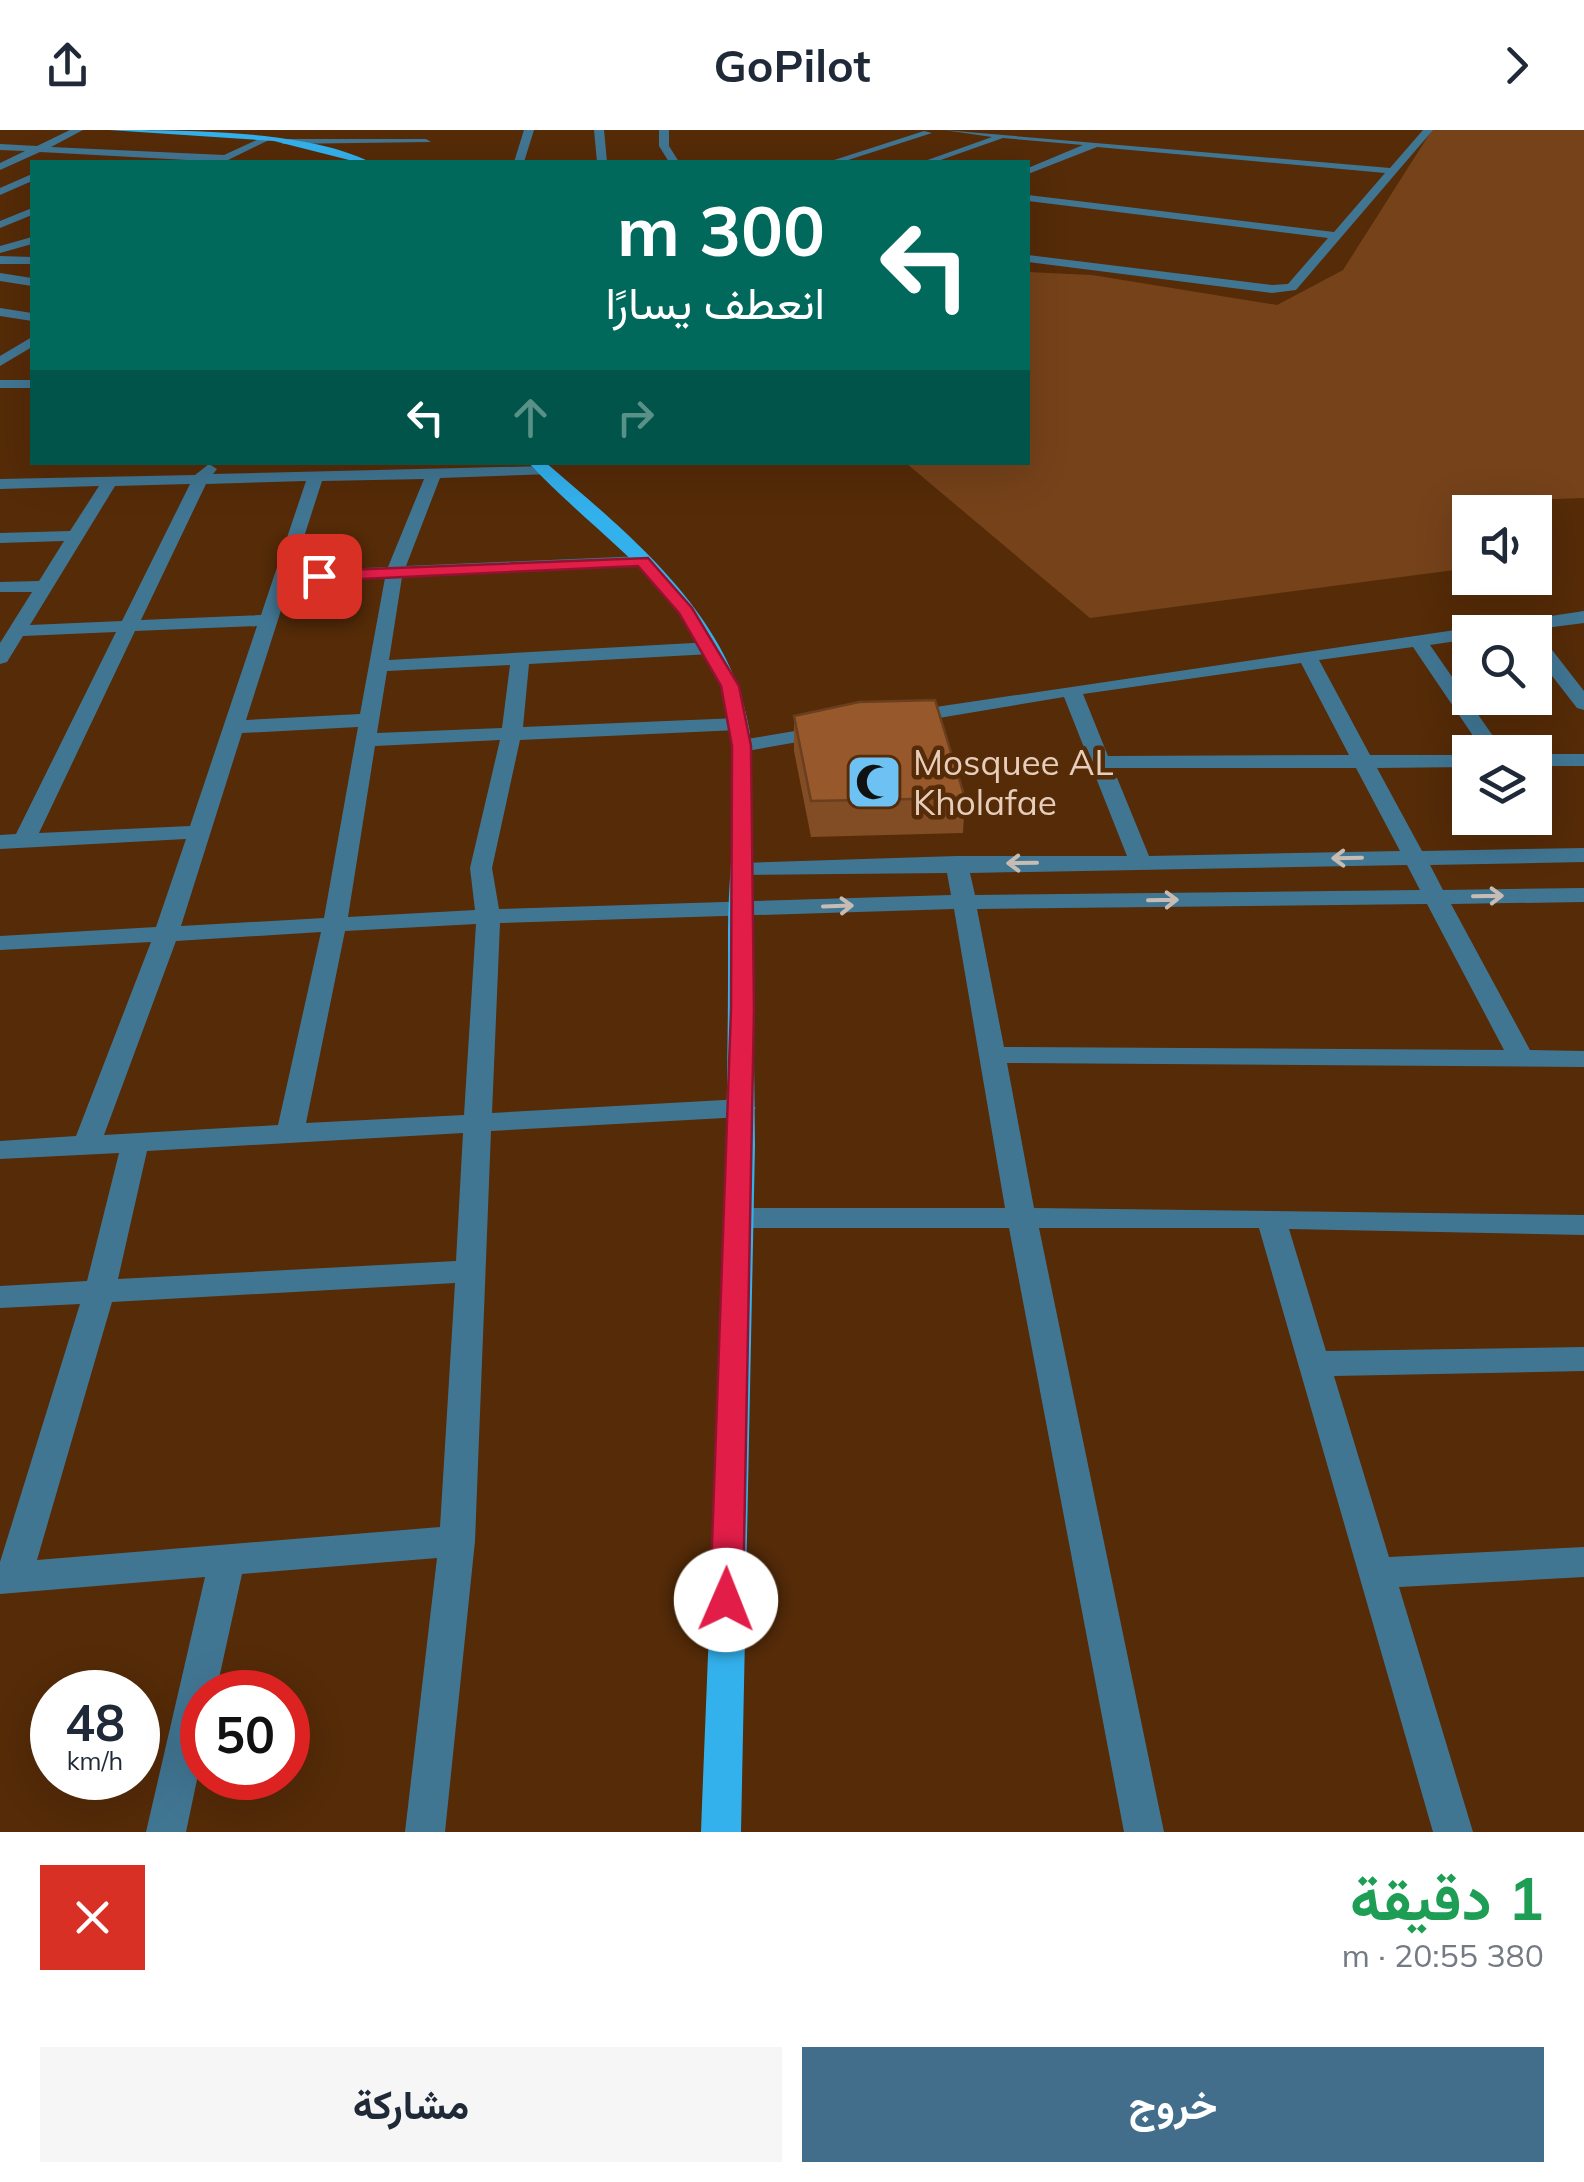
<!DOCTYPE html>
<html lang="ar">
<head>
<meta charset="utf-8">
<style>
	body { margin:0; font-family:Mulish,Vazirmatn,sans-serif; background:#f6f6f7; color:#1f2937; direction:rtl; height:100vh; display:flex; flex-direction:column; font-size:38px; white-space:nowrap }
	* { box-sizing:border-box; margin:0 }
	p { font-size:32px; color:#747a83 }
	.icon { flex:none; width:55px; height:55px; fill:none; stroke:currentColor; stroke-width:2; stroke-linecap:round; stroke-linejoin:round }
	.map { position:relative; height:1702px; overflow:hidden; direction:ltr }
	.panel { display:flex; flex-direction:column; background:#fff; flex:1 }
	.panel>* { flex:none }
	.top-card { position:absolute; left:30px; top:30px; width:1000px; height:305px; border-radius:0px; box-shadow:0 10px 40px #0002; direction:rtl; background:#00695c; color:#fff; overflow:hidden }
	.fabs { position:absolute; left:1452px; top:365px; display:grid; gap:20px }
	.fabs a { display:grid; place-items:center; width:100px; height:100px; border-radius:0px; background:#fff; box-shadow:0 10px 40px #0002; font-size:50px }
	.speed { position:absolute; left:30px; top:1540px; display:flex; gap:20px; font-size:50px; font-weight:700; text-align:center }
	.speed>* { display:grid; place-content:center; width:130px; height:130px; border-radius:50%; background:#fff; box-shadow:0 10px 40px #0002; line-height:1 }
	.speed small { font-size:25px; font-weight:400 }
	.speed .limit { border:15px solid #d22; background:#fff; color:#111 }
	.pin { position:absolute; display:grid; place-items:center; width:85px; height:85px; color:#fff; margin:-42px; border-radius:20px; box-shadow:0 5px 15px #0006 }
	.me { position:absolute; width:110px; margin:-55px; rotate:1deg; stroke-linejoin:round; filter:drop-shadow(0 0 8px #0008) }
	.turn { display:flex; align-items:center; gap:35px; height:210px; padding:0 40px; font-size:45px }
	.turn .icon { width:130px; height:130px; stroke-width:2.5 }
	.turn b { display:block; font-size:70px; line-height:85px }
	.lanes { display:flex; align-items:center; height:95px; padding:0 40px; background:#0003; justify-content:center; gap:50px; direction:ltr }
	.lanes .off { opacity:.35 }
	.round { display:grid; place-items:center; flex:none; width:105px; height:105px; border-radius:0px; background:#f6f6f7 }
	.head { display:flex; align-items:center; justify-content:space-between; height:170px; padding:0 40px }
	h1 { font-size:60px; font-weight:700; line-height:75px; color:#1e9e55 }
	.primary-button { display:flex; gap:20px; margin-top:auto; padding:20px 40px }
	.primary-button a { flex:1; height:115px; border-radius:0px; background:#426e8c; color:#fff; font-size:40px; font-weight:700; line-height:115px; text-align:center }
	.primary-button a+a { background:#f6f6f7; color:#1f2937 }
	header { display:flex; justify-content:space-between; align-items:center; height:130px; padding:0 40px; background:#fff; font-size:45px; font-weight:700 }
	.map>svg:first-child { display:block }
	.green { fill:#75421a }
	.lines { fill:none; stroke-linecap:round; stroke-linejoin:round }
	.minor { fill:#417693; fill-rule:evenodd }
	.major { fill:#33b1ed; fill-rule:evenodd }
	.wall { fill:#824d25 }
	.building { fill:#97592b; stroke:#6a3e1e; stroke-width:2.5 }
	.oneway { stroke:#c6bcb3 }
	.route { fill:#e11d48; stroke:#92132f; stroke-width:2.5 }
	.labels { text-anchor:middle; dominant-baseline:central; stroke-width:9; stroke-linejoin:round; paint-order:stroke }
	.poi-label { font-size:35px; fill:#e7cdbb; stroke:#552b08; text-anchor:start }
</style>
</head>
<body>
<header><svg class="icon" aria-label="forward" viewBox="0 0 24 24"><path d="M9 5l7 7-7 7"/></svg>GoPilot<svg class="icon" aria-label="share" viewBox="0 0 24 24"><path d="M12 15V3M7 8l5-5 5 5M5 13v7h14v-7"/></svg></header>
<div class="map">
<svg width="1584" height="1702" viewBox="0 0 1584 1702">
	<rect width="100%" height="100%" fill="#552b08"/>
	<path class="green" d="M1432,0H1584V368L1527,370L1518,382H1470V438L1090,488L906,333L1028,332V142L1092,145L1277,175L1343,140Z"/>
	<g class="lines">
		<path class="minor" d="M70,0H83L51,17L224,25L261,8L269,10L224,32L40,22L0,40V33L25,21L0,20V14L37,16Z
			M524,0H534L524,32H514Z
			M594,0H604L607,32H597Z
			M659,0H669V16L679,32H669L659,16Z
			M944,0L1390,38L1423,0H1433L1296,160L1272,163L1028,132V125L1272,155L1288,154L1328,108L1028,71V65L1334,102L1385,43L1097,17L1028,44V38L1083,15L1003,8L935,32H922L992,7Z
			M924,1L932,3L842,32H828Z
			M285,9H426L431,12L282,14Z
			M32,44V51L0,65V58Z
			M32,78V85L0,98V91Z
			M32,107V114L0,123V116Z
			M0,126L32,127V134H0Z
			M0,143L32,148V156L0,151Z
			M0,178L32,183V191L0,186Z
			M32,207V217L0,236V226Z
			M0,250H32V258H0Z
			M209,334L217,339L213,344L546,336L552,338V344L440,348L406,436L642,426L651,431L642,436L402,447L389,530L711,512L720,518L711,524L529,534L523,597L738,588L748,594L738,600L520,610L492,738L499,779L951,765L947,743L734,745L731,740L734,735L742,733L957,726H1127L1064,567L909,593L899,587L909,581L1584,481V493L1514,502H1470V509L1430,515L1504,622H1484L1413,517L1319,530L1370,625H1470V637L1377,638L1422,721L1584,718V732L1430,735L1443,760L1584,758V772L1451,774L1530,920L1584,921V937L1007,933L1034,1078L1584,1085V1105L1289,1099L1326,1221L1584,1217V1241L1334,1246L1389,1427L1584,1417V1447L1399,1457L1473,1702H1433L1259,1098H1039L1164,1702H1124L1009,1098H740L730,1095L725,1088L730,1081L740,1078H1005L954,779L500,793L492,983L742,969L756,978L742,987L491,1001L475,1411L445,1702H405L437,1428L242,1444L216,1562H202V1626L186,1702H146L205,1447L0,1464V1432L80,1174L0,1178V1156L87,1151L119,1023L0,1029V1011L76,1006L151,812L0,820V806L156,797L186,709L0,719V705L16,704L116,502L23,506L7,532L0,534V513L32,462H0V452L39,451L64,411L0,413V403L70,401L99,356L0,359V349L195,345ZM424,349L388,437L293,441L322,351ZM306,351L261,485L141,490L206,354ZM190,354L122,491L30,495L115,356ZM385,448L360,584L246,590L290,452ZM257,496L190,696L39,703L135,501ZM1301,533L1349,625L1108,626L1083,564ZM510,535L502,598L377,603L387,541ZM358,597L324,788L181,796L242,603ZM500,610L470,738L475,780L348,787L375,616ZM1113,638H1356L1400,721L1149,726ZM1407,735L1420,760L975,765L970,743ZM1427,774L1504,920L1004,917L977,779ZM476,794L464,985L306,993L345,801ZM321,802L278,995L104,1005L176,811ZM463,1003L456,1131L118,1149L147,1021ZM455,1153L440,1397L37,1430L112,1172Z
			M1535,505L1542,507L1584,561V580L1577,578L1535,524Z
			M825,596L835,602L832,606L741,622L731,616L741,610Z
			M1535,624H1584V636H1535Z"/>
		<path class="major" d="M109,0C183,0 307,0 370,32H357L274,11Z
			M528,332H545C630,405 732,486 750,603L755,1015L741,1702H701C712,1402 729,1102 728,802C728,726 746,625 720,553C684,457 594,404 528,332Z"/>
	</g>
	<path class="wall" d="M794,586L965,668L963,703L811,707L794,621Z"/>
	<path class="building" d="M935,570L965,668L811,671L794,586L859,572Z"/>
	<defs><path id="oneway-shaft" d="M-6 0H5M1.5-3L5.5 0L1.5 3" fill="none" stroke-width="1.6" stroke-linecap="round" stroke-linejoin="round" transform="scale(2.5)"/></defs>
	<g class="oneway">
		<use href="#oneway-shaft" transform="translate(1347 728) rotate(179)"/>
		<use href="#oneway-shaft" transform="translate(1022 733) rotate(179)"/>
		<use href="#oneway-shaft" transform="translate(1488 766) rotate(-1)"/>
		<use href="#oneway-shaft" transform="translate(1163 770) rotate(-1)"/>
		<use href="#oneway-shaft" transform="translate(838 776) rotate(-2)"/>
	</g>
	<path class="route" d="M648,428L692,478L739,556L751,616L754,879L743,1470L738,1480L726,1485L715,1480L710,1470L731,879L732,616L721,556L679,483L638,436L319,451L311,446L319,441Z"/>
	<defs>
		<g id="mosque-square" transform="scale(2.875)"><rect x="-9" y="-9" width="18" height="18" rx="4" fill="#6dc2f3" stroke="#552b08"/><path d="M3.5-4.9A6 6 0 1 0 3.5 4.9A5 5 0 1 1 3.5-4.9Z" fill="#111"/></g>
	</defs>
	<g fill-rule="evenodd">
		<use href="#mosque-square" x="874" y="652"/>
	</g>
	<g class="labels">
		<g class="poi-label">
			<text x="913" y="632">Mosquee AL<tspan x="913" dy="40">Kholafae</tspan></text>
		</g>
	</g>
</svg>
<div class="fabs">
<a><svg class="icon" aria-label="sound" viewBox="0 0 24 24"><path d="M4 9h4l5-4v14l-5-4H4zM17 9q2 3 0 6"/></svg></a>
<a><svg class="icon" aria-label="search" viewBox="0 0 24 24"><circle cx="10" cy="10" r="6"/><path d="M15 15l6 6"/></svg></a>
<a><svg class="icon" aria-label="layers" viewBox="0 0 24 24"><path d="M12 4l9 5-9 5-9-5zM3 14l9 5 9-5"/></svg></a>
</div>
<div class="speed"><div>48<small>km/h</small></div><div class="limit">50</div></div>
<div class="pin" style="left:319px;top:446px;background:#d93025"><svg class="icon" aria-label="arrive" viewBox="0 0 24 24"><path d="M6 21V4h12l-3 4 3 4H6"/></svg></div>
<svg class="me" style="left:726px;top:1470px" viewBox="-20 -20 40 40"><circle r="19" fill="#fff"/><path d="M0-13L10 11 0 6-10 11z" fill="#e11d48"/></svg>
<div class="top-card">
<div class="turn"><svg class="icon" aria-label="left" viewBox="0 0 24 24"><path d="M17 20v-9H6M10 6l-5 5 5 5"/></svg><div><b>300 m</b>انعطف يسارًا</div></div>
<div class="lanes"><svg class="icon" aria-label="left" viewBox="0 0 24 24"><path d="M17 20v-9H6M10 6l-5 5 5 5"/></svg><svg class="icon off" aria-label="ahead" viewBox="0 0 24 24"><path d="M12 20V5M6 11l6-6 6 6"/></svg><svg class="icon off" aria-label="right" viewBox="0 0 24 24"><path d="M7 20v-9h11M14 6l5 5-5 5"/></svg></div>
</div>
</div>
<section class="panel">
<div class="head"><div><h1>1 دقيقة</h1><p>380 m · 20:55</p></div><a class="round" style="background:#d93025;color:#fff"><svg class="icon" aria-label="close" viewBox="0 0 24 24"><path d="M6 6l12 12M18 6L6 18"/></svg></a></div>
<div class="primary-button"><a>خروج</a><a>مشاركة</a></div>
</section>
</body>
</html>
